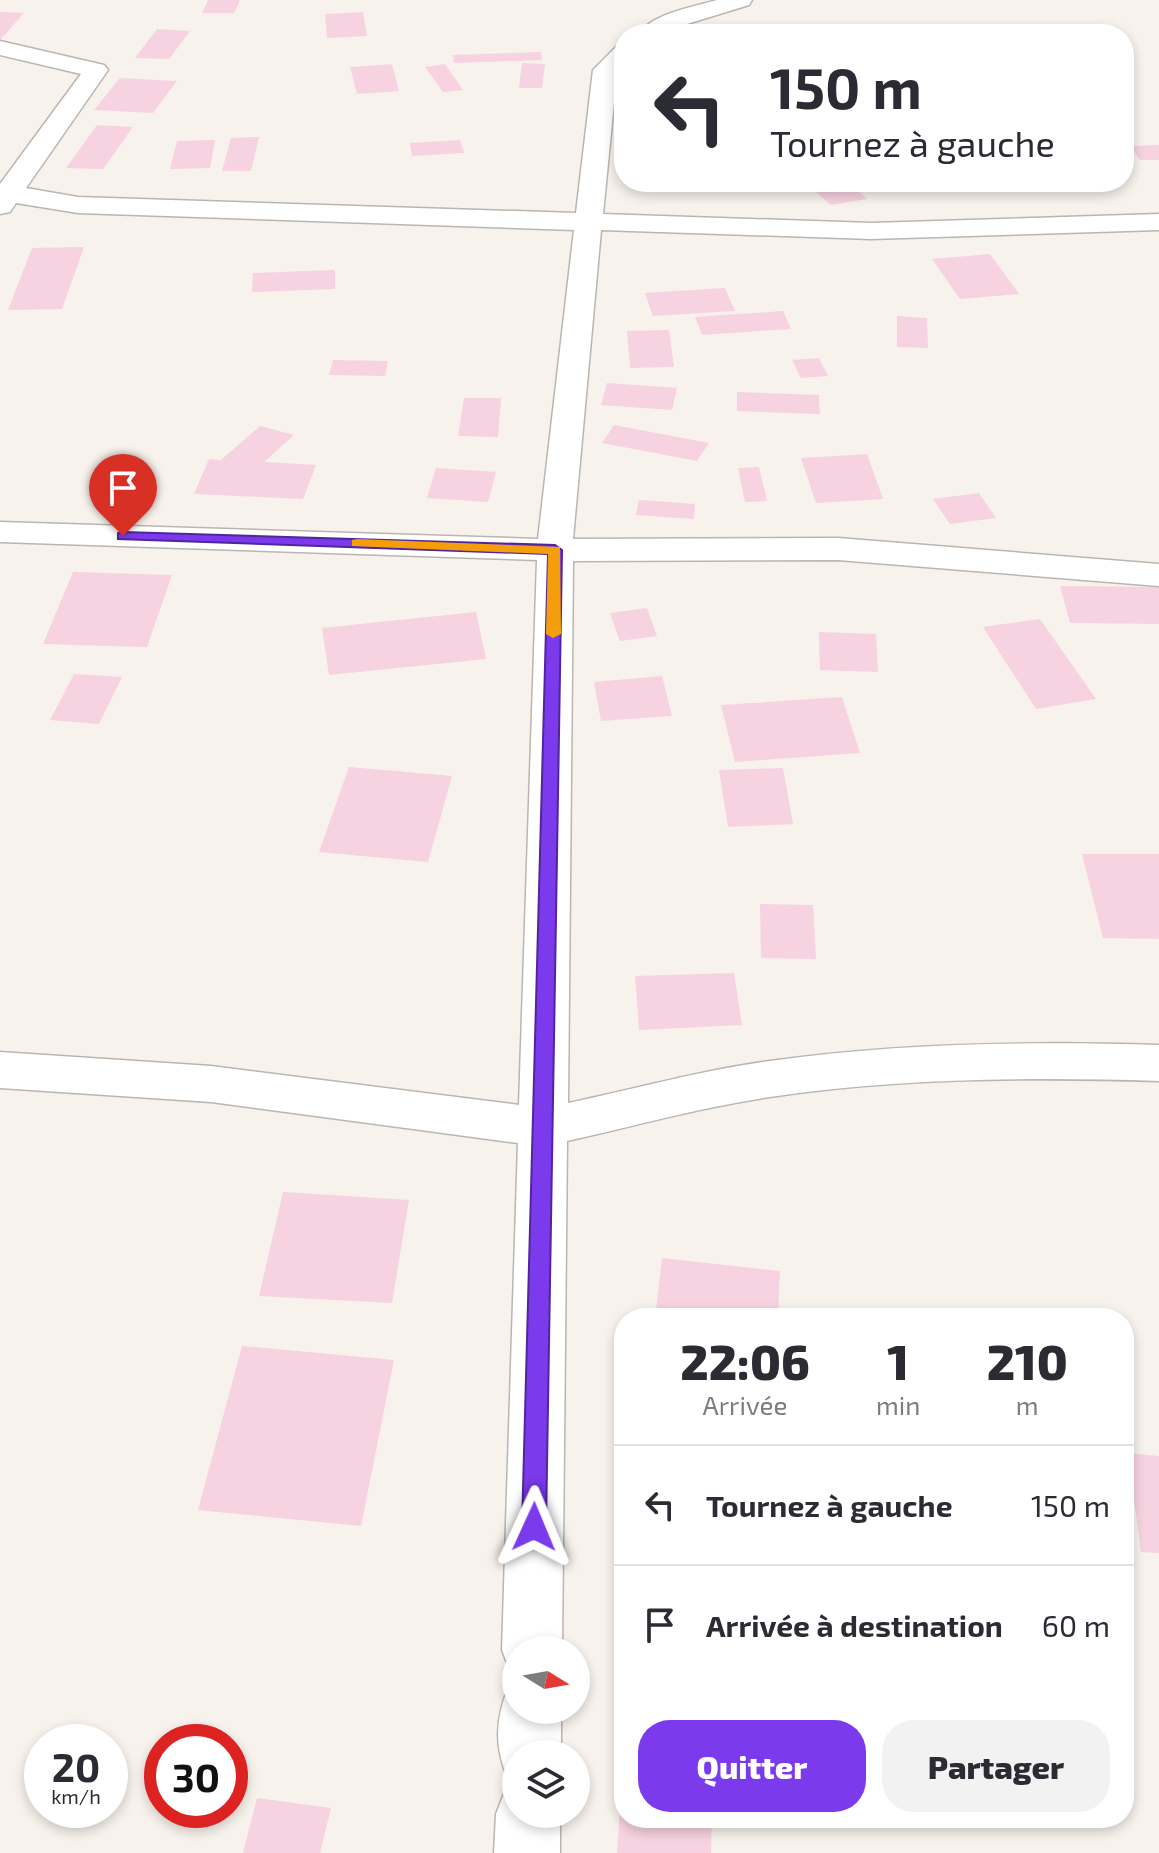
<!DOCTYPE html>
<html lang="fr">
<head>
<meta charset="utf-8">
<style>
	body { margin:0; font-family:"Exo 2",sans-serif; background:#f2f2f3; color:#2b2b33; height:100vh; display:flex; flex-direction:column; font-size:30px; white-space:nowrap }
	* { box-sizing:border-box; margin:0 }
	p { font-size:26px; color:#7c7c81 }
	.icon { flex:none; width:44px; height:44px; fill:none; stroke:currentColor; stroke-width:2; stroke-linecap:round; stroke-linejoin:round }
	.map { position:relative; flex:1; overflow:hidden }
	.sheet { position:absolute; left:614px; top:1308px; width:520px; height:520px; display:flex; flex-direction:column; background:#fff; border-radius:32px; box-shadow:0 4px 12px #0003 }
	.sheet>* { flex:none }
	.hud { position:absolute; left:614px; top:24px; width:520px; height:168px; border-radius:32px; box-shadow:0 4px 12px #0003; background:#fff; color:#2b2b33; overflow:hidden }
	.needle { width:52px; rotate:101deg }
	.buttons { position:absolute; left:502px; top:1636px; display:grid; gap:16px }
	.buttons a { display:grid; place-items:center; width:88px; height:88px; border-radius:50%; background:#fff; box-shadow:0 4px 12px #0003; font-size:40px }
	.speed { position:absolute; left:24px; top:1724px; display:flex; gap:16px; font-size:40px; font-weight:700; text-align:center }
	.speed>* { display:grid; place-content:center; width:104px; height:104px; border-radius:50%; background:#fff; box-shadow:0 4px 12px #0003; line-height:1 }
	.speed small { font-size:20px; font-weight:400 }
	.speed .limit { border:12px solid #d22; background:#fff; color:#111 }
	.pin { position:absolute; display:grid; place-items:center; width:68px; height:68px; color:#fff; margin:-82px -34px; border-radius:50% 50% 50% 0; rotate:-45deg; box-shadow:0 0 8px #0007 }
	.pin .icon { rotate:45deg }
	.me { position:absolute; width:88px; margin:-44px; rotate:1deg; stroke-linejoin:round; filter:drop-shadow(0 0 6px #0008) }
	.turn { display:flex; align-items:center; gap:28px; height:168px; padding:0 24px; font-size:36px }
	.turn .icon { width:104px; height:104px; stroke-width:2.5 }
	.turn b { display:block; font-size:56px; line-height:68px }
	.eta { display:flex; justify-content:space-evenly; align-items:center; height:136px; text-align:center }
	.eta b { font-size:48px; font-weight:800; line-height:56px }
	.primary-button { display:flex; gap:16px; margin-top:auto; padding:16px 24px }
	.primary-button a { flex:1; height:92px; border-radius:32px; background:#7c3aed; color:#fff; font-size:32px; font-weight:800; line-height:92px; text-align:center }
	.primary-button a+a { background:#f2f2f3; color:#2b2b33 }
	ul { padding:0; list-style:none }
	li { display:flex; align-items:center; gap:24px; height:120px; padding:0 24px; border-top:2px solid #e1e1e2 }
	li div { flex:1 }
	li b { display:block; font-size:30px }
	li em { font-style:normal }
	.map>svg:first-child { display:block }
	.building { fill:#f7d2e0 }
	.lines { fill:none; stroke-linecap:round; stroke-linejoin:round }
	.street-casing { stroke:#bbb5b0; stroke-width:3 }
	.street { fill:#fff; fill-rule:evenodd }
	.route { fill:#7c3aed; stroke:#51269a; stroke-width:2 }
	.slow { fill:#f59e0b }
</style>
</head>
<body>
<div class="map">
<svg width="1159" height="1853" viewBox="0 0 1159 1853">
	<rect width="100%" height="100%" fill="#f8f2ec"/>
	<path class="building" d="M208,0H240L234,13H202Z
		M0,12L24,13L0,40Z
		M363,12L367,36L327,38L325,14Z
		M1094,26L1113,34H1067V33Z
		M157,29L190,31L169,59L135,58Z
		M541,52L542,60L454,63L453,55Z
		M522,63L545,64L542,88H519Z
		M392,64L399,91L357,94L350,67Z
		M445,64L463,90L443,92L425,67Z
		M120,78L177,81L153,113L94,110Z
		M97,125L133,127L103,169L66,168Z
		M259,137L251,171H222L231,138Z
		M215,140L210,168L170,169L177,141Z
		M460,140L464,153L412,156L410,143Z
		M1159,145V160H1140L1130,146Z
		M852,186L867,199L831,205L816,192Z
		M84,247L62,309L8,310L32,248Z
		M990,254L1019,294L960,299L932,259Z
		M335,270V289L252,292L253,273Z
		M725,288L735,311L653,316L645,293Z
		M783,311L791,329L702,335L695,317Z
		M897,316L927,318L928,348L897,347Z
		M669,330L674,367L630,368L627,331Z
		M819,358L828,376L801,378L792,360Z
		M333,360L388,361L385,376L329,375Z
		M607,383L677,388L672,410L601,405Z
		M737,392L819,395L820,414L737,411Z
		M464,398H501L498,437L458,436Z
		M614,425L709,443L697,461L602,443Z
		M260,426L294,435L264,462L316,465L303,499L194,494L209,459L221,460Z
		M867,454L883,499L816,503L801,458Z
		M759,467L767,501L745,502L738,468Z
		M436,468L496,472L488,502L427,498Z
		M979,493L996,518L950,524L933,499Z
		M639,500L695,504L694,519L636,515Z
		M73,572L172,575L147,647L43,644Z
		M1060,586L1159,587V624L1070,623Z
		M647,608L657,636L620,641L610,613Z
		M476,612L486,659L329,675L322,628Z
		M1040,619L1096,699L1036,709L983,627Z
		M819,632L876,634L878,672L820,670Z
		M74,674L122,677L99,724L50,720Z
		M662,676L672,716L601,721L594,682Z
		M842,697L860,753L735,762L721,705Z
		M349,767L452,776L428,862L319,852Z
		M783,768L793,824L728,827L719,770Z
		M1082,854H1159V939L1103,938Z
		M760,904L813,905L816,959L761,958Z
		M734,973L742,1025L639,1030L635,976Z
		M283,1192L409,1200L392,1303L259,1296Z
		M662,1258L780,1271L778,1318H655Z
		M242,1346L394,1360L361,1526L198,1510Z
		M1128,1453L1159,1456V1553L1141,1552Z
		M622,1778L624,1818H712L711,1853H617Z
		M257,1798L331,1808L320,1853H243Z"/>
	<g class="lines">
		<g class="street-casing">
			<path id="street" d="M717,0H752L749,5L687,24L668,34H638C654,13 693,7 717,0Z
				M0,41L104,65L108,70L26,188L78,197L576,213L593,70L616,47L624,45V65L617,72L603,214L871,223L1159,214V230L871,239L601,230L573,539L838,538L1159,564V586L838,560L573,561L568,1103C635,1089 702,1070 770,1061C898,1043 1030,1041 1159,1045V1081C1030,1077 898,1078 770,1097C702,1107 634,1126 567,1141L562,1650H516V1673L510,1671L502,1650L518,1143L211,1102L0,1088V1052L211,1066L519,1105L537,560L0,542V522L538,539L574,230L78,213L16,203L10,212L0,214V184L81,74L0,55Z
				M516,1685V1710H561V1754H516V1780L507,1776C494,1746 496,1718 508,1688Z
				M516,1787V1814H560V1853H494L496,1814L505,1791Z"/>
		</g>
		<use href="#street" class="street"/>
	</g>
	<path class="route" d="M123,532L555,545L562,550L546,1527L543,1535L534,1538L526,1535L522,1527L548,554L118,539V533Z"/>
	<path class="slow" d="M357,539L560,547L561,634L553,638L546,634L548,554L352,546V540Z"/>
</svg>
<div class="buttons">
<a><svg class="needle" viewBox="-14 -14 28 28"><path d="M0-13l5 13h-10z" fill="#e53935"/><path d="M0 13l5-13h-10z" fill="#7c7c81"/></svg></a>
<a><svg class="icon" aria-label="layers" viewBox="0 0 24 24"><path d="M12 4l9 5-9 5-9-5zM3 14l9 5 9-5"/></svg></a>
</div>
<div class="speed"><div>20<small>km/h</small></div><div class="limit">30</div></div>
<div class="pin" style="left:123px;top:536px;background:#d93025"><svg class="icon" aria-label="arrive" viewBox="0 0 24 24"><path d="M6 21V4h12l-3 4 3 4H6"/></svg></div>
<svg class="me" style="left:534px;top:1527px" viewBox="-20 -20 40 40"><path d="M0-17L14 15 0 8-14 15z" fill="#7c3aed" stroke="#fff" stroke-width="4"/></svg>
<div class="hud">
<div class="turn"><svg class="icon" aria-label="left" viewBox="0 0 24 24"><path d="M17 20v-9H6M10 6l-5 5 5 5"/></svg><div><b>150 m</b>Tournez à gauche</div></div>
</div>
<section class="sheet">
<div class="eta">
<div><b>22:06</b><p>Arrivée</p></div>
<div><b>1</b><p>min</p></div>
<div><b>210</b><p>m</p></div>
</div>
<ul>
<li><svg class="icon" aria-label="left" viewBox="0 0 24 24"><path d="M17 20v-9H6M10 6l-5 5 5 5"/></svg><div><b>Tournez à gauche</b></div><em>150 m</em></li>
<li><svg class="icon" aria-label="arrive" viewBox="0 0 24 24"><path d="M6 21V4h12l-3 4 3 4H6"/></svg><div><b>Arrivée à destination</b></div><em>60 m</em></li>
</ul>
<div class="primary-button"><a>Quitter</a><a>Partager</a></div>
</section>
</div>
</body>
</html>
